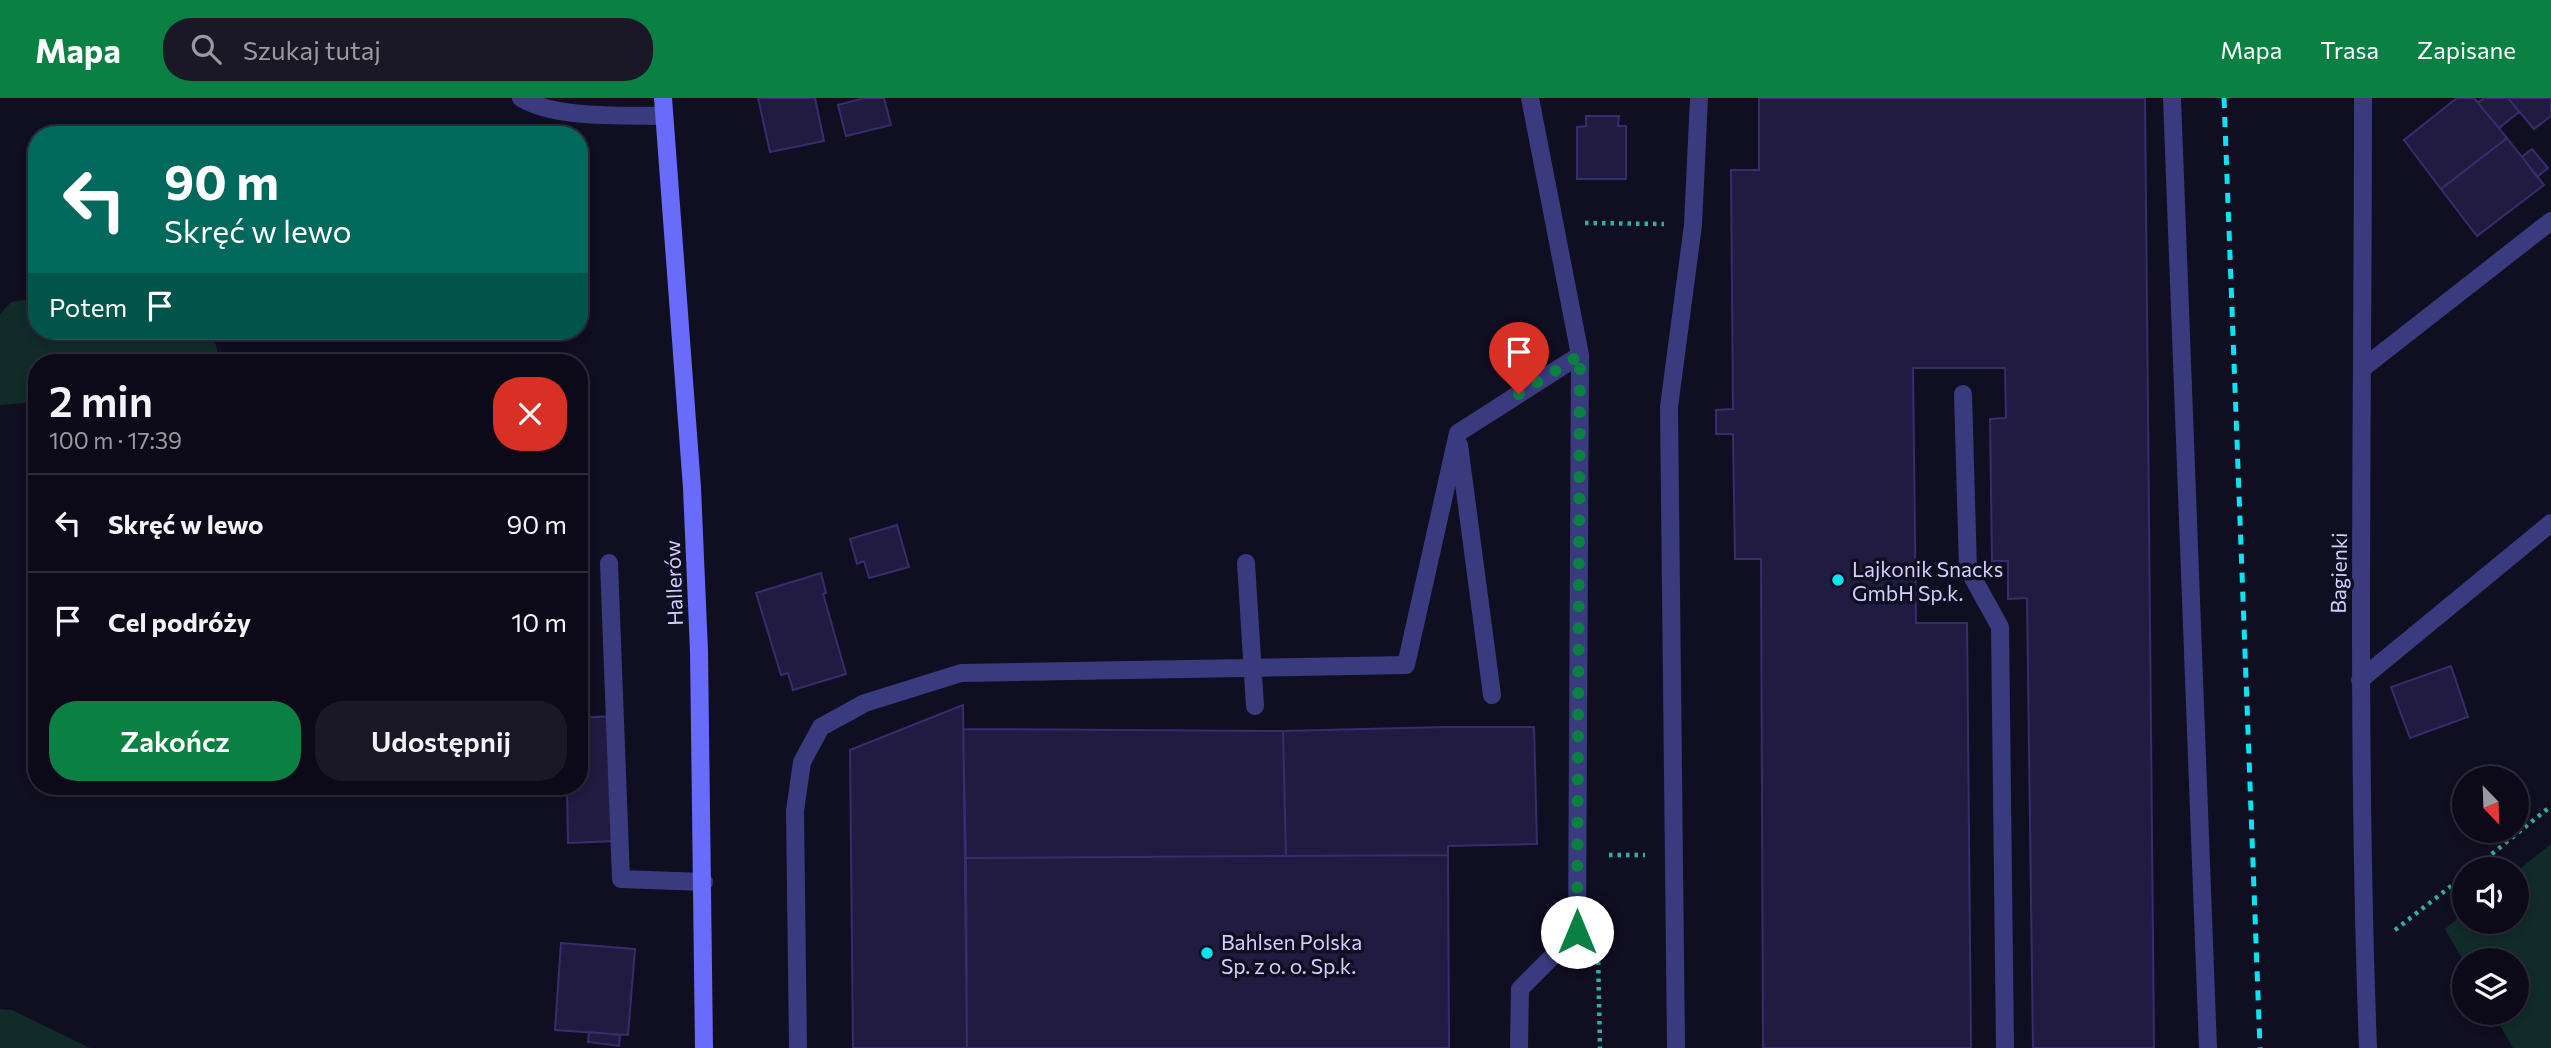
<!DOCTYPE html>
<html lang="pl">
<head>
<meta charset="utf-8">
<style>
	body { margin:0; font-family:Commissioner,sans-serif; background:#1a1826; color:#f1f3f6; height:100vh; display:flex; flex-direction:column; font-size:26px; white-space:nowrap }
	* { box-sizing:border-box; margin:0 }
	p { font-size:23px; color:#9a9aa2 }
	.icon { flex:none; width:38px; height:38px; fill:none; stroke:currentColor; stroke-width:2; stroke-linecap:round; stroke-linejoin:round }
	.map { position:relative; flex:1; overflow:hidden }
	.sheet { position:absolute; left:28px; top:256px; width:560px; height:441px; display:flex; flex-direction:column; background:#0c0a19; border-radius:28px; box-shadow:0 4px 10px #0003,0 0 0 2px #2c2b38 }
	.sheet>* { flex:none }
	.guide { position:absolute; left:28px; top:28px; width:560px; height:214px; border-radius:28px; box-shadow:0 4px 10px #0003,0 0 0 2px #2c2b38; background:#00695c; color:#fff; overflow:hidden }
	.needle { width:46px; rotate:157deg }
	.tools { position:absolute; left:2452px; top:668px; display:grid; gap:14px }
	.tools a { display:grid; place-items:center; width:77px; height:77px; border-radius:50%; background:#0c0a19; box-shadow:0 4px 10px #0003,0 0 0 2px #2c2b38; font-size:35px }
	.pin { position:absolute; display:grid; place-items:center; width:60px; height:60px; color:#fff; margin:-72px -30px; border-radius:50% 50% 50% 0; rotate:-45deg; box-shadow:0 0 7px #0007 }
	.pin .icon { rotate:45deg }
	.me { position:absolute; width:77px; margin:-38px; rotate:0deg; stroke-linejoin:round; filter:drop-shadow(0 0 5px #0008) }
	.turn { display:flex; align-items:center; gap:24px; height:147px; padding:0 21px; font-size:32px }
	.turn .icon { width:91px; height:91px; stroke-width:2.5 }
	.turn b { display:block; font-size:49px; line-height:60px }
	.then { display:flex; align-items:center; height:66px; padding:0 21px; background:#0003; gap:14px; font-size:26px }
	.round { display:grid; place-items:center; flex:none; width:74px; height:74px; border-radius:28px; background:#1a1826 }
	.overview { display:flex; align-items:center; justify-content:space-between; height:119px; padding:0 21px }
	h1 { font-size:42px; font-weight:600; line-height:52px }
	.button { display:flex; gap:14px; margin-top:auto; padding:14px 21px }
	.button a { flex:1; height:80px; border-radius:28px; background:#0b8043; color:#fff; font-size:28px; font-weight:600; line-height:80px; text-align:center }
	.button a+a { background:#1a1826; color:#f1f3f6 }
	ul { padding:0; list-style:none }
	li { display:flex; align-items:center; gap:21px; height:98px; padding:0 21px; border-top:2px solid #2c2b38 }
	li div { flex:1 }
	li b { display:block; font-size:26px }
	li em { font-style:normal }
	header { display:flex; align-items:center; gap:42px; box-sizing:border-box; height:98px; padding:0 35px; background:#0b8043; color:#fff }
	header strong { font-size:33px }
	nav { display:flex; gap:38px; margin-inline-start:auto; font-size:24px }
	.search { width:490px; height:63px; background:#1a1826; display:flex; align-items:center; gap:18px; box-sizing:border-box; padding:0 24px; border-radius:28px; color:#9a9aa2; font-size:26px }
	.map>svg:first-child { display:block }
	.green { fill:#112b29 }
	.building { fill:#211a41; stroke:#372d6d; stroke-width:2 }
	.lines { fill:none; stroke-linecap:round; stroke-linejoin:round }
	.path { stroke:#31afa2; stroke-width:4.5; stroke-dasharray:3.5 5; stroke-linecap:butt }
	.lane { stroke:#3a3a7f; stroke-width:18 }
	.street { stroke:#3a3a7f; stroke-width:18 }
	.secondary { stroke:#696bfb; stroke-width:18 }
	.rail { stroke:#07e5f2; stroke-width:5; stroke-dasharray:10 9; stroke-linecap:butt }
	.route { stroke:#0b8043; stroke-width:12; stroke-dasharray:0 21.6 }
	.poi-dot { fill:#07e5f2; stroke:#100e21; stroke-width:2.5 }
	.labels { text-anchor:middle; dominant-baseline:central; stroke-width:7; stroke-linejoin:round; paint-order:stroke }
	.poi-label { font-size:21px; fill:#d2cffe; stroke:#100e21; text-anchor:start }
	.street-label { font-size:21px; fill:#d2cffe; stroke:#100e21 }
</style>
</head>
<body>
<header>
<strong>Mapa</strong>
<div class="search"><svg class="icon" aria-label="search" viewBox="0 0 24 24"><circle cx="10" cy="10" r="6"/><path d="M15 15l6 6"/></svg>Szukaj tutaj</div>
<nav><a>Mapa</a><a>Trasa</a><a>Zapisane</a></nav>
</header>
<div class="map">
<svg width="2551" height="950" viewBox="0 0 2551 950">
	<rect width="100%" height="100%" fill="#100e21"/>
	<path class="green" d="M37,200V233H206L214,240L220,264H37V304L0,307V216L11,204Z
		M2551,746V950H2513L2493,915H2516V863L2464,864L2445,831L2464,815V824H2516L2517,773Z
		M0,911L12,912L90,950H0Z"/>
	<path class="building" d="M758,0H815L824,43L770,54Z
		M864,0H884L891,27L846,38L838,7Z
		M1759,0H2145L2154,950H2033L2027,500L2008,501V463H1992L1990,321L2006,320L2005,270H1913L1916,525H1967L1971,950H1763L1761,461H1735L1733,336H1716V312L1733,311L1731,72H1759Z
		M2457,0H2474L2507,40L2441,91L2404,42Z
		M2484,0H2508L2519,14L2499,30L2478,5Z
		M2508,0H2551V18L2534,31Z
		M1586,18H1619L1618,28H1626V81H1577V29L1586,28Z
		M2507,40L2544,87L2477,138L2441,91Z
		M2532,51L2548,70L2537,79L2522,59Z
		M897,427L909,469L869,480L864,463L857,466L850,441Z
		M821,475L826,495L823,496L846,576L793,592L788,575L781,577L756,495Z
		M2451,568L2468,619L2410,640L2391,589Z
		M963,607L967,950H853L850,652Z
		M612,618L616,743L568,745L567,688H579V620Z
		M1445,629H1534L1537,746L1448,748V757L1286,758L1283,633Z
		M963,631L1283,633L1286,758L966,760Z
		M1448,757L1449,950H967L966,760Z
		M561,845L635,851L628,937L555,932Z
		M589,934L620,937L619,948L588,944Z"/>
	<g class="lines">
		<path class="path" d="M1585,125L1664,126
			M1609,757H1645
			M2472,772L2551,708
			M2395,832L2464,778
			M1598,855L1600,950"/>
		<path class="lane" d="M521,0C554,21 624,17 664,18
			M2172,0L2208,950
			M2363,270L2551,123
			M1963,296L1968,471L2000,529L2005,950
			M1459,347L1492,597
			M609,465L621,781L704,784
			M1246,465L1255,608
			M2360,582L2551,425
			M798,950L795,713L802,664L821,629L865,605L961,575L1406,567L1458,335L1580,257
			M1519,950L1520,891L1577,834L1580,257L1530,0
			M1676,950L1669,309L1693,127L1699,0"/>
		<path class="street" d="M2363,0C2363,317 2356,633 2368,950"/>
		<path class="secondary" d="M663,0L692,390L699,553L704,950"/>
		<path class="rail" d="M2224,0L2260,950"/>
	</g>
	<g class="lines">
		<path class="route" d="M1519,296L1580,257L1577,834"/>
	</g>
	<g class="poi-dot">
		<circle cx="1838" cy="482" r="7"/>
		<circle cx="1207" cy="855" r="7"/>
	</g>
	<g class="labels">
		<g class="poi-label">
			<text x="1852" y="470">Lajkonik Snacks<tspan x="1852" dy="24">GmbH Sp.k.</tspan></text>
			<text x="1221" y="843">Bahlsen Polska<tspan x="1221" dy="24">Sp. z o. o. Sp.k.</tspan></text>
		</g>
		<g class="street-label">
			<text transform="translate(2338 475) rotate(-89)">Bagienki</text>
			<text transform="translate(673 485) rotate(-92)">Hallerów</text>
		</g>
	</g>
</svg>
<div class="tools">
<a><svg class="needle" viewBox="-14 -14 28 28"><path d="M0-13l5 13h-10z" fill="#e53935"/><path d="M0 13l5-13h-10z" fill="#9a9aa2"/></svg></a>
<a><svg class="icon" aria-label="sound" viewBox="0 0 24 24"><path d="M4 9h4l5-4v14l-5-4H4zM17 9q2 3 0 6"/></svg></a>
<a><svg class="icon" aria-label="layers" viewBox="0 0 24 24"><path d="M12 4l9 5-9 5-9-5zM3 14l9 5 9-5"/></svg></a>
</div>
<div class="pin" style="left:1519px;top:296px;background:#d93025"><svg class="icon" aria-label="arrive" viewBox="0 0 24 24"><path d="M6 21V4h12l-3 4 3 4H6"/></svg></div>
<svg class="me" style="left:1577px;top:834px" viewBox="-20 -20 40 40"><circle r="19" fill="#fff"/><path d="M0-13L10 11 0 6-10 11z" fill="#0b8043"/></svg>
<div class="guide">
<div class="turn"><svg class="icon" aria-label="left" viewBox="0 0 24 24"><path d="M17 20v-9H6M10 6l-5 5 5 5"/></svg><div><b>90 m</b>Skręć w lewo</div></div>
<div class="then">Potem<svg class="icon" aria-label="arrive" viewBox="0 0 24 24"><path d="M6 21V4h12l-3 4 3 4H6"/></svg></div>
</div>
<section class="sheet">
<div class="overview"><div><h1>2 min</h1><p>100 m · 17:39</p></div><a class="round" style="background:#d93025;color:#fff"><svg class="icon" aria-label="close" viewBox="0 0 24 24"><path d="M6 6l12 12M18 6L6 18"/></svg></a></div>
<ul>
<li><svg class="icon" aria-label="left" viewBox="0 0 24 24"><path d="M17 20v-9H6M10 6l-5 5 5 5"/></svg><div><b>Skręć w lewo</b></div><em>90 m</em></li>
<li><svg class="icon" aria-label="arrive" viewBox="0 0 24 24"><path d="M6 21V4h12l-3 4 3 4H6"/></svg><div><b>Cel podróży</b></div><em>10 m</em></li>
</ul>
<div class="button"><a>Zakończ</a><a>Udostępnij</a></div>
</section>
</div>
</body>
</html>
